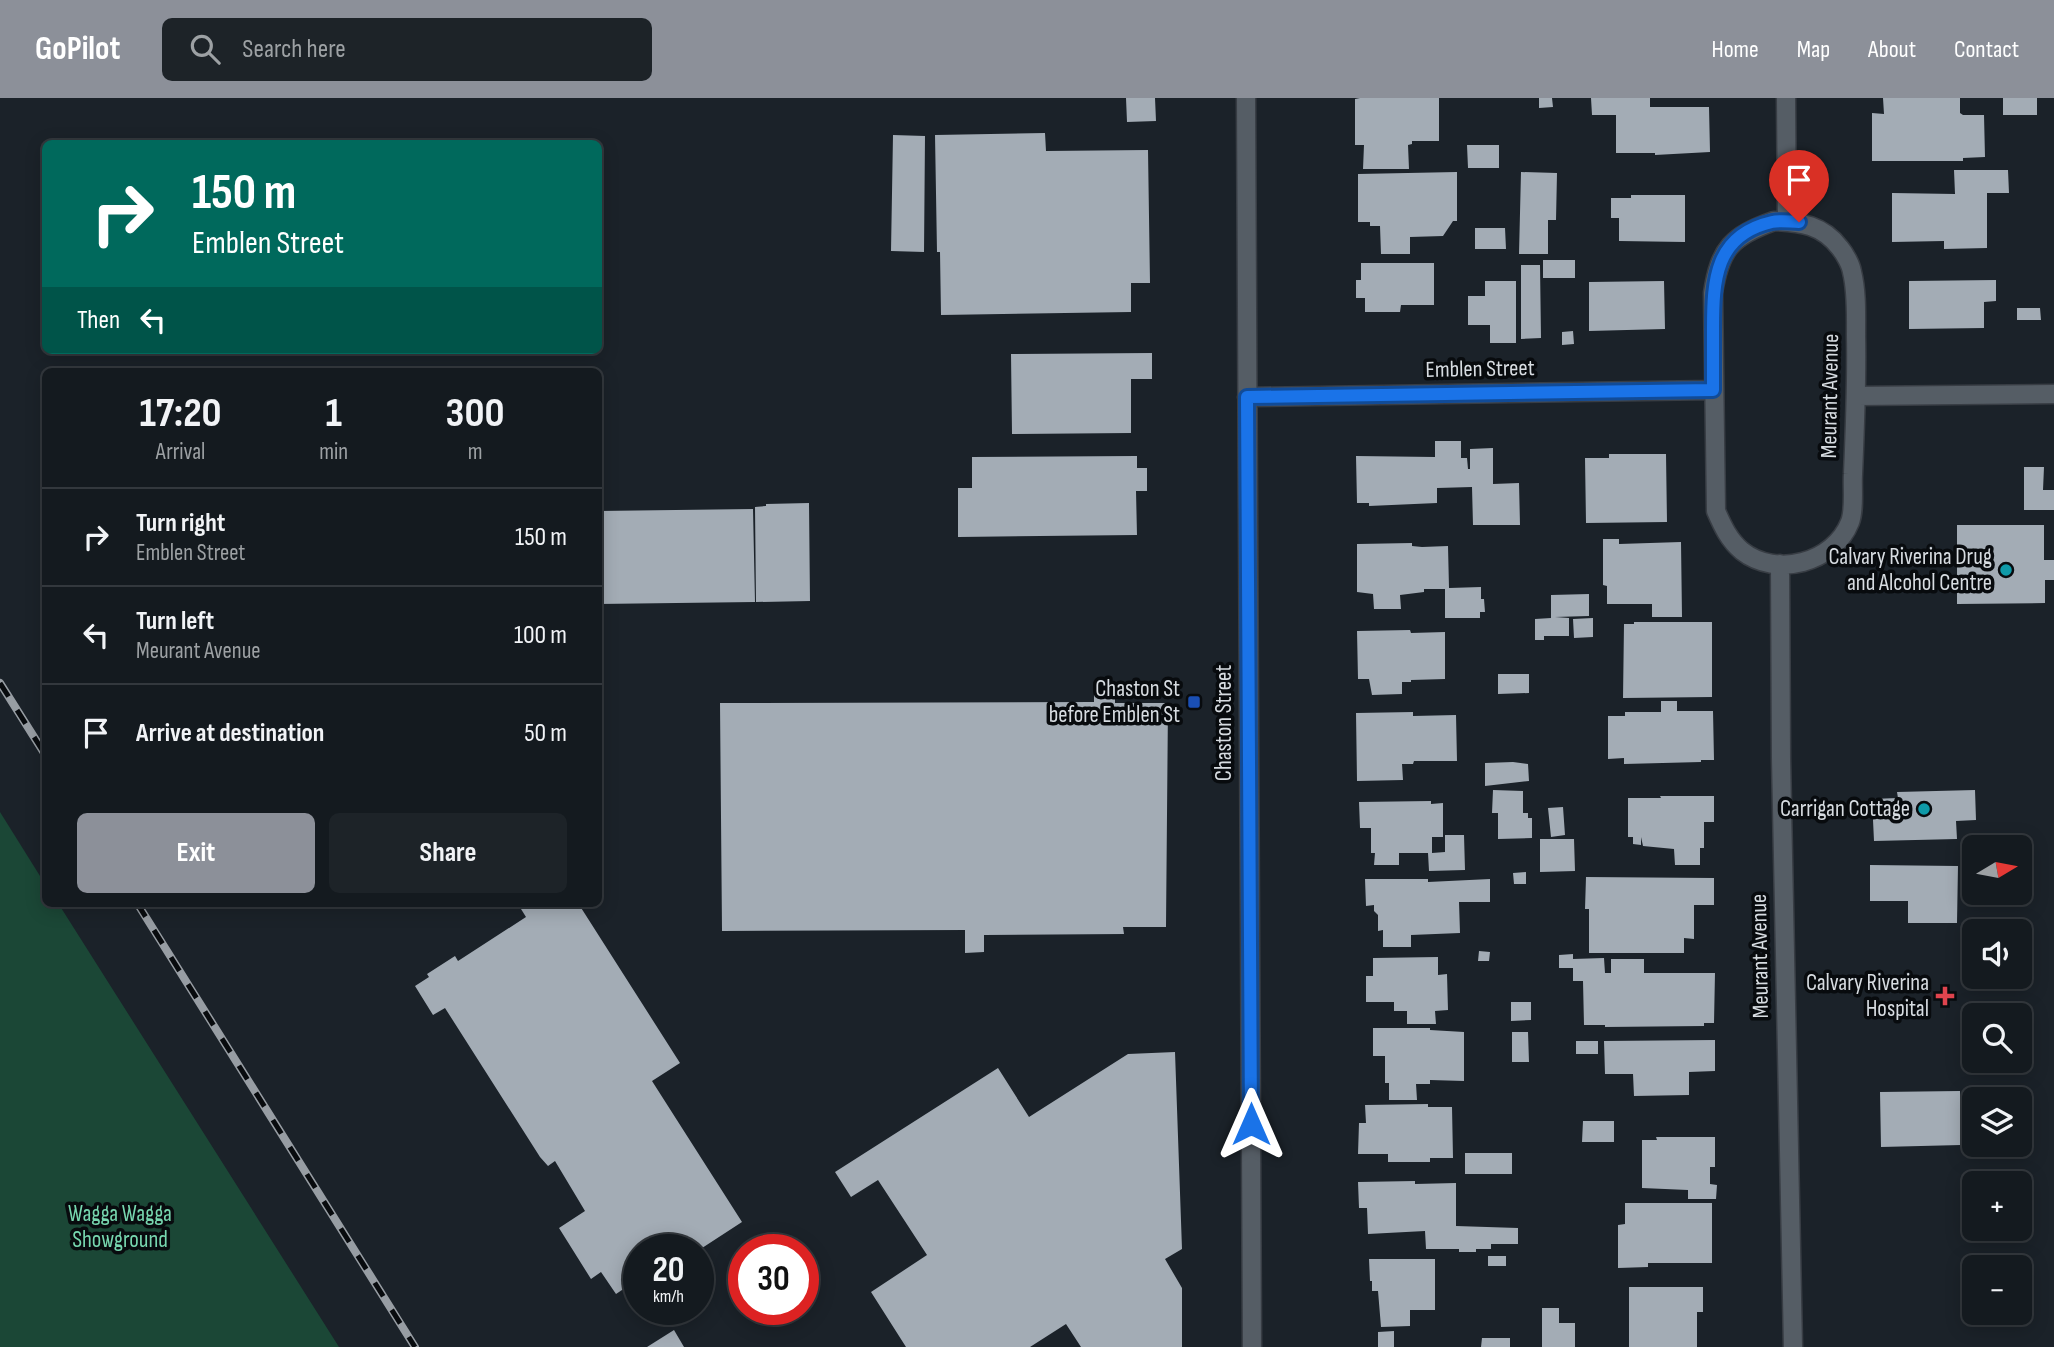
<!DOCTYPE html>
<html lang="en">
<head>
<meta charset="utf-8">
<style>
	body { margin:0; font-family:"Sofia Sans Condensed",sans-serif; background:#1d2328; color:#f1f3f6; height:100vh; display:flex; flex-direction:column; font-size:26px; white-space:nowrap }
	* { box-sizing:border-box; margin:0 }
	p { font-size:23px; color:#9da1a4 }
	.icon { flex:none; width:38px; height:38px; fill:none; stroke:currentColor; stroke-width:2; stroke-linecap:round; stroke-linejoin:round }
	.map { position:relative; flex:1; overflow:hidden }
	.side { position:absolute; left:42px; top:270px; width:560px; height:539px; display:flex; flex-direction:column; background:#141a1f; border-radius:10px; box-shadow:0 4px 18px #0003,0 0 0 2px #33383d }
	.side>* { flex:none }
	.hud { position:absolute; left:42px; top:42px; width:560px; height:214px; border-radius:10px; box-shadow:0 4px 18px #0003,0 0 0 2px #33383d; background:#00695c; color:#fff; overflow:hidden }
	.needle { width:46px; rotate:80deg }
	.tools { position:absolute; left:1962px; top:737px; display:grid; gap:14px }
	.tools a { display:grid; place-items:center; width:70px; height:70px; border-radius:10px; background:#141a1f; box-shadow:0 4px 18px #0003,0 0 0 2px #33383d; font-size:35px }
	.speed { position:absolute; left:623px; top:1136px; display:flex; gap:14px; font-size:35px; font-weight:700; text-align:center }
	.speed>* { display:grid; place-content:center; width:91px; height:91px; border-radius:50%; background:#141a1f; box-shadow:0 4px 18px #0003,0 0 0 2px #33383d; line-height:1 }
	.speed small { font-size:18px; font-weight:400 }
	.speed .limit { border:10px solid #d22; background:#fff; color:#111 }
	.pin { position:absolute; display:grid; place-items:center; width:60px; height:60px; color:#fff; margin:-72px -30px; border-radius:50% 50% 50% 0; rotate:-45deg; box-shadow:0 0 7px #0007 }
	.pin .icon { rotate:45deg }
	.me { position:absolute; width:77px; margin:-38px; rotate:0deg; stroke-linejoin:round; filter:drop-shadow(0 0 5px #0008) }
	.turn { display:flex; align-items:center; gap:24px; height:147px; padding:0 35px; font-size:32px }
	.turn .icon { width:91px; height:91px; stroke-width:2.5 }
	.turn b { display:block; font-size:49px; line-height:60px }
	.then { display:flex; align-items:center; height:66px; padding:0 35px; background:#0003; gap:14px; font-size:26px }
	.eta { display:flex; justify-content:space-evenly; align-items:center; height:119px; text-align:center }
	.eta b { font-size:42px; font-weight:700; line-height:49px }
	.action { display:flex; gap:14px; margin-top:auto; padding:14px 35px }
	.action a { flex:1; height:80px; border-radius:10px; background:#8c9099; color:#fff; font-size:28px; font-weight:700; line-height:80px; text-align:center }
	.action a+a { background:#1d2328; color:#f1f3f6 }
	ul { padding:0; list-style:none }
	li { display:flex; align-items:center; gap:21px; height:98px; padding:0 35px; border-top:2px solid #33383d }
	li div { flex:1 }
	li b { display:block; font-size:26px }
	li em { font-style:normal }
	header { display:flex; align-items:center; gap:42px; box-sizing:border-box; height:98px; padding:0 35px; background:#8c9099; color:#fff }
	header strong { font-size:33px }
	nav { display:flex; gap:38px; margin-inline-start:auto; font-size:24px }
	.search { width:490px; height:63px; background:#1d2328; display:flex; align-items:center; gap:18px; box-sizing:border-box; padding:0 24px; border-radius:10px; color:#9da1a4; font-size:26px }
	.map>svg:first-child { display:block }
	.green { fill:#1b4736 }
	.building { fill:#a3acb5 }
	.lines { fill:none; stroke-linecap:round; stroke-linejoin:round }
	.minor-casing { stroke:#383d44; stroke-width:21 }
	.minor { stroke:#555d65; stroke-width:18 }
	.rail-casing { stroke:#979da3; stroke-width:8 }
	.rail { stroke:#080b0e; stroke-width:5; stroke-dasharray:16; stroke-linecap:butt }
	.route-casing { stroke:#114b97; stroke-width:18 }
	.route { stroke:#1a73e8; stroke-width:12 }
	.culture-dot { fill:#0f9aa8; stroke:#080b0e; stroke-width:2.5 }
	.transit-dot { fill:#1a4fb4; stroke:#080b0e; stroke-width:2.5 }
	.health-dot { fill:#e0444e; stroke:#080b0e; stroke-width:2.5 }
	.labels { text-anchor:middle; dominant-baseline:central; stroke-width:7; stroke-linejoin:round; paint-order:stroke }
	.street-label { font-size:23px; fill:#d7dce1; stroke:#080b0e }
	.poi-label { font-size:23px; fill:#d7dce1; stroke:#080b0e; text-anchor:end }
	.park-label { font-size:23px; fill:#77d7af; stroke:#080b0e }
</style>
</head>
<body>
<header>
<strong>GoPilot</strong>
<div class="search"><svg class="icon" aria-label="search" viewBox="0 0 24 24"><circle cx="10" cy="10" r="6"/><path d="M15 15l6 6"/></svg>Search here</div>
<nav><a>Home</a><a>Map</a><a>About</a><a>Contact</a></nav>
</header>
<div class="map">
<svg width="2054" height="1249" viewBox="0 0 2054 1249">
	<rect width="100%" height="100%" fill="#1b2229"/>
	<path class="green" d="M0,714L45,786L46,805H58L339,1249H0Z"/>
	<path class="building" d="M1126,0H1155L1156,23L1127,24Z
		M1360,0H1439V43H1412V46L1408,47L1409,71H1363L1364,47H1355V1Z
		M1539,0H1552L1553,9L1539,10Z
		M1591,0H1650V9H1709L1710,54L1655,57V55H1616V17H1592Z
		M1883,0H1960V15L1963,17H1984L1985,59L1963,60V63H1872V15L1884,16Z
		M2003,0H2037V17H2003Z
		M1045,35L1046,53L1148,52L1150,185H1131V214L941,217L940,154H937L935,37Z
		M893,37L925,38L924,154L891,153Z
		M1467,47H1499V70H1468Z
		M1954,72H2008L2009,95H1987V150L1944,151V143L1892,144V95L1955,96Z
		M1457,74V123H1453L1443,138L1410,139V156H1381L1380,128H1370V124H1358V76Z
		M1521,74L1557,75L1556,122H1548V156H1519Z
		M1631,97H1685V144L1619,143V120H1611V100H1631Z
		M1475,130H1505L1506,151H1475Z
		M1543,162H1575V180H1543Z
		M1361,165H1434V207H1401L1400,214H1365V200H1356V182H1361Z
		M1521,167H1540L1541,240L1521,241Z
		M1996,182V203L1984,204V230L1909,231V183Z
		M1485,183H1516V245H1490V227H1468V198H1485Z
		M1664,183L1665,231L1589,233V184Z
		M2017,210H2040L2041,222H2017Z
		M1573,233L1574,246L1562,247V234Z
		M1152,255V281H1131V335L1012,336L1011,256Z
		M1435,343H1461V360H1467L1468,371H1470V351L1493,350V386L1519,385L1520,427H1473L1472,389L1437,390V405L1369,408V405H1357L1356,358L1435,359Z
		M1609,356H1666L1667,424L1586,425L1585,360H1609Z
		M1137,358V370H1147V393H1136L1137,437L958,439V390H972V359Z
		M2024,369H2044L2043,392H2054V412H2024Z
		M809,405L810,503L756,504L755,409L766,408V406Z
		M753,411L755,504L598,506V413Z
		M1957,427H2044V462H2054V482H2045V505L1957,506Z
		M1603,441H1619V446L1681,444L1682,519H1652V506H1607V488L1603,487Z
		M1412,445V448L1422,449L1448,448L1449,490L1481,489V501H1484L1485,514H1480V520H1445V491H1424V494L1400,497L1401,511H1374L1373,496L1357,494V446Z
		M1589,496V518L1555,519L1569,520V538H1544V542H1535V521L1551,520V497Z
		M1593,520V539L1574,540L1573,521Z
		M1634,524H1712V599L1623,600L1624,526H1634Z
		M1410,532L1411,535L1445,534V581L1411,582V584H1402V596L1372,597L1369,581H1358L1357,533Z
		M1498,576H1529V595L1498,596Z
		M1094,588H1115V605H1168L1166,829H1123L1124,836L984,837V854L965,855V832L722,833L720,605L1094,604Z
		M1661,603H1677V613H1713L1714,662H1701V664L1624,666V660L1608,661V618H1625V614H1661Z
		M1413,614V618L1456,617L1457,663H1414L1413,666H1402L1403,682L1357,683L1356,615Z
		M1513,664L1528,666L1529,683L1485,688V665Z
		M1493,692L1523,693V715H1528V720H1532V740L1498,741V715H1492Z
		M1975,692L1976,722L1956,723L1957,741L1874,743L1872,701L1898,700L1897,694Z
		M1660,698H1714V724H1704V750H1700V767H1675L1674,751L1643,748L1641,739V747L1633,746V739H1628V700H1661Z
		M1431,703V706L1443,705V739H1432V755L1445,754V737H1464L1465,772L1429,773L1428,755H1399V767H1374L1375,755H1371V730H1360L1359,704Z
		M1563,709L1565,737L1551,739L1548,710Z
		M1540,741H1574L1575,773L1540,774Z
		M1870,767L1958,768L1957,825H1908V803H1870Z
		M1526,774V786H1514L1513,775Z
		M1586,779L1714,780V807H1694V841L1684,840V855H1589V811H1585Z
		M1365,781H1428V784L1490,781V804H1459L1460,835L1411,837V849H1383V832L1378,833V817L1374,813V807L1366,808Z
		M530,805H538L541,810L550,805H578L680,965L652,983L742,1124L699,1152H639V1190L632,1195L628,1188L616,1196L601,1174L591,1181L559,1130L585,1113L555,1063L548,1068L540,1059L445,910L433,917L415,888L429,879L427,876L455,858L458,863L526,819L521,811Z
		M1479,853L1490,854L1489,863H1478Z
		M1573,856V861L1604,860L1605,875H1611V861H1644V875H1715L1714,925H1704V928L1605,929V927H1584L1583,883H1573V870H1559V857Z
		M1438,859V877L1447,876L1448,912L1435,913L1436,926H1407V913H1394V904H1366V878H1373V860Z
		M1511,904H1531V922L1511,923Z
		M1373,930H1430V932L1464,934V983L1430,982V986H1416L1417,1002H1389V985H1385V958H1373Z
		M1512,934H1528L1529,964H1512Z
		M1715,942V973L1689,974V997L1634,998L1633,976H1605L1604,943Z
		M1576,943H1598V956H1576Z
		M1175,954L1182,1151L1165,1161L1182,1190V1249H1081L1066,1226L1030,1249H906L871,1194L927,1157L878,1082L851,1099L835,1074L998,970L1029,1019L1128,956Z
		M1960,993L1961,1047L1881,1049L1880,994Z
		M1428,1006V1009H1452L1453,1060H1430V1064H1388V1056H1358L1359,1025H1366L1365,1007Z
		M1583,1023H1614V1044H1582Z
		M1656,1039H1715V1069H1710V1086L1717,1087L1716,1101H1688V1092L1642,1090V1042H1657Z
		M1465,1055H1512V1076H1465Z
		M1415,1083V1086L1456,1085V1128L1518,1130V1146H1491V1151H1476V1154H1459V1151H1426L1425,1133L1368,1136L1367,1110H1359L1358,1084Z
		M1625,1105H1712V1165H1648V1169L1618,1170V1127L1625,1126Z
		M1488,1158H1506V1168H1488Z
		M1369,1161H1435V1212H1410V1228L1381,1229L1378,1193H1372V1183H1370Z
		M1629,1189H1703V1214H1697V1249H1629Z
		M1542,1210H1559V1225H1575V1249H1542Z
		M674,1232L684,1249H647Z
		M1394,1233V1249H1378V1234Z
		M1482,1240H1510V1249H1481Z"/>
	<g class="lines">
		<g class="minor-casing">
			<path id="minor" d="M1246,0L1252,1249
				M1786,0L1787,123
				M1774,123C1801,124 1823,127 1840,150C1845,156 1851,167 1852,174C1857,194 1856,217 1856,238C1857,284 1855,330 1853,376C1852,390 1855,411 1850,424C1834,465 1776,480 1742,453C1729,442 1723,429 1716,413L1713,195C1720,150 1732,138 1774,123Z
				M1857,298L2054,296
				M1247,299L1713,292
				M1780,466L1781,660L1793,1249"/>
		</g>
		<use href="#minor" class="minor"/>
		<g class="rail-casing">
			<path id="rail" d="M0,585L46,658
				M137,805L415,1249"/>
		</g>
		<use href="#rail" class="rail"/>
	</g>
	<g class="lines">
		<g class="route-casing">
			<path id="route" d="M1251,1026L1247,299L1713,292C1713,272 1713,252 1713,231C1713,182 1715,137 1772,124C1780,122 1791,124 1799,124"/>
		</g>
		<use href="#route" class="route"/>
	</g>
	<g class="culture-dot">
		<circle cx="2006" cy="472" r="7"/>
		<circle cx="1924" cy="711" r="7"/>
	</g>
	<rect class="transit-dot" x="1187" y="597" width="14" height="14" rx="3.5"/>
	<path class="health-dot" d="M1941.5 887.5h7v7h7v7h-7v7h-7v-7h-7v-7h7z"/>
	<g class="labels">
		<g class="street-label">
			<text transform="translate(1480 271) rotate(-1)">Emblen Street</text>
			<text transform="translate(1830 298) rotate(-89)">Meurant Avenue</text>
			<text transform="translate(1224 625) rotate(-90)">Chaston Street</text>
			<text transform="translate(1760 858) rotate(-91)">Meurant Avenue</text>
		</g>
		<g class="poi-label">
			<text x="1992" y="459">Calvary Riverina Drug<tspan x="1992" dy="26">and Alcohol Centre</tspan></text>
			<text x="1180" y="591">Chaston St<tspan x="1180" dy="26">before Emblen St</tspan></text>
			<text x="1910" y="711">Carrigan Cottage</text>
			<text x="1929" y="885">Calvary Riverina<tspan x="1929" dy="26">Hospital</tspan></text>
		</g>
		<g class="park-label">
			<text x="120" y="1116">Wagga Wagga<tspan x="120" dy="26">Showground</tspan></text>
		</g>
	</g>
</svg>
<div class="tools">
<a><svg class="needle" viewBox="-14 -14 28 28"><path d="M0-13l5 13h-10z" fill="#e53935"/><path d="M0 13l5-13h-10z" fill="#9da1a4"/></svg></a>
<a><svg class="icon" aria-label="sound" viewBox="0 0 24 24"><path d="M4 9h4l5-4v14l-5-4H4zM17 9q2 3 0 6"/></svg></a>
<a><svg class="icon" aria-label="search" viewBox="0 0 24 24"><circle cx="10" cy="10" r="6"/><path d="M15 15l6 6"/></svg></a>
<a><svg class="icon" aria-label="layers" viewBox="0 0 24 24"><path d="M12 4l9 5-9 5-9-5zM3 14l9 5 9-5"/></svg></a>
<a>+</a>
<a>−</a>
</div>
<div class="speed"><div>20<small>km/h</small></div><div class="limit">30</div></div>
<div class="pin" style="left:1799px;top:124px;background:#d93025"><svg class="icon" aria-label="arrive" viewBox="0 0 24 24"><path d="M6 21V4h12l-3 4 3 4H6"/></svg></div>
<svg class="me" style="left:1251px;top:1026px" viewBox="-20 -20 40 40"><path d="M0-17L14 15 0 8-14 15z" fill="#1a73e8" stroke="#fff" stroke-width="4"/></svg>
<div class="hud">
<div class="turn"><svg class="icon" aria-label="right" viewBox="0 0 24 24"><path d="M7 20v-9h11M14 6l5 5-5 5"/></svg><div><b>150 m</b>Emblen Street</div></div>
<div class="then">Then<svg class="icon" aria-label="left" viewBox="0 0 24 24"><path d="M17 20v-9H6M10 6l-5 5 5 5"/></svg></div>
</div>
<section class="side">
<div class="eta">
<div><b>17:20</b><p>Arrival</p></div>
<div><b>1</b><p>min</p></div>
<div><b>300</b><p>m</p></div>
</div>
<ul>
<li><svg class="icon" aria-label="right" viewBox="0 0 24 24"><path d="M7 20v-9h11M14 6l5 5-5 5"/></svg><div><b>Turn right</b><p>Emblen Street</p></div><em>150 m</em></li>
<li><svg class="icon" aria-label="left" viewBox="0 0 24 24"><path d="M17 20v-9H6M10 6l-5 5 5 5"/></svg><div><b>Turn left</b><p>Meurant Avenue</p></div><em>100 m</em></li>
<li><svg class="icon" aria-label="arrive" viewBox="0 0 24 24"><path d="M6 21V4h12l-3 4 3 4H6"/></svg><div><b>Arrive at destination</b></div><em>50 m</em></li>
</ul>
<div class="action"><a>Exit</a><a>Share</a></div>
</section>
</div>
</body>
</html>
